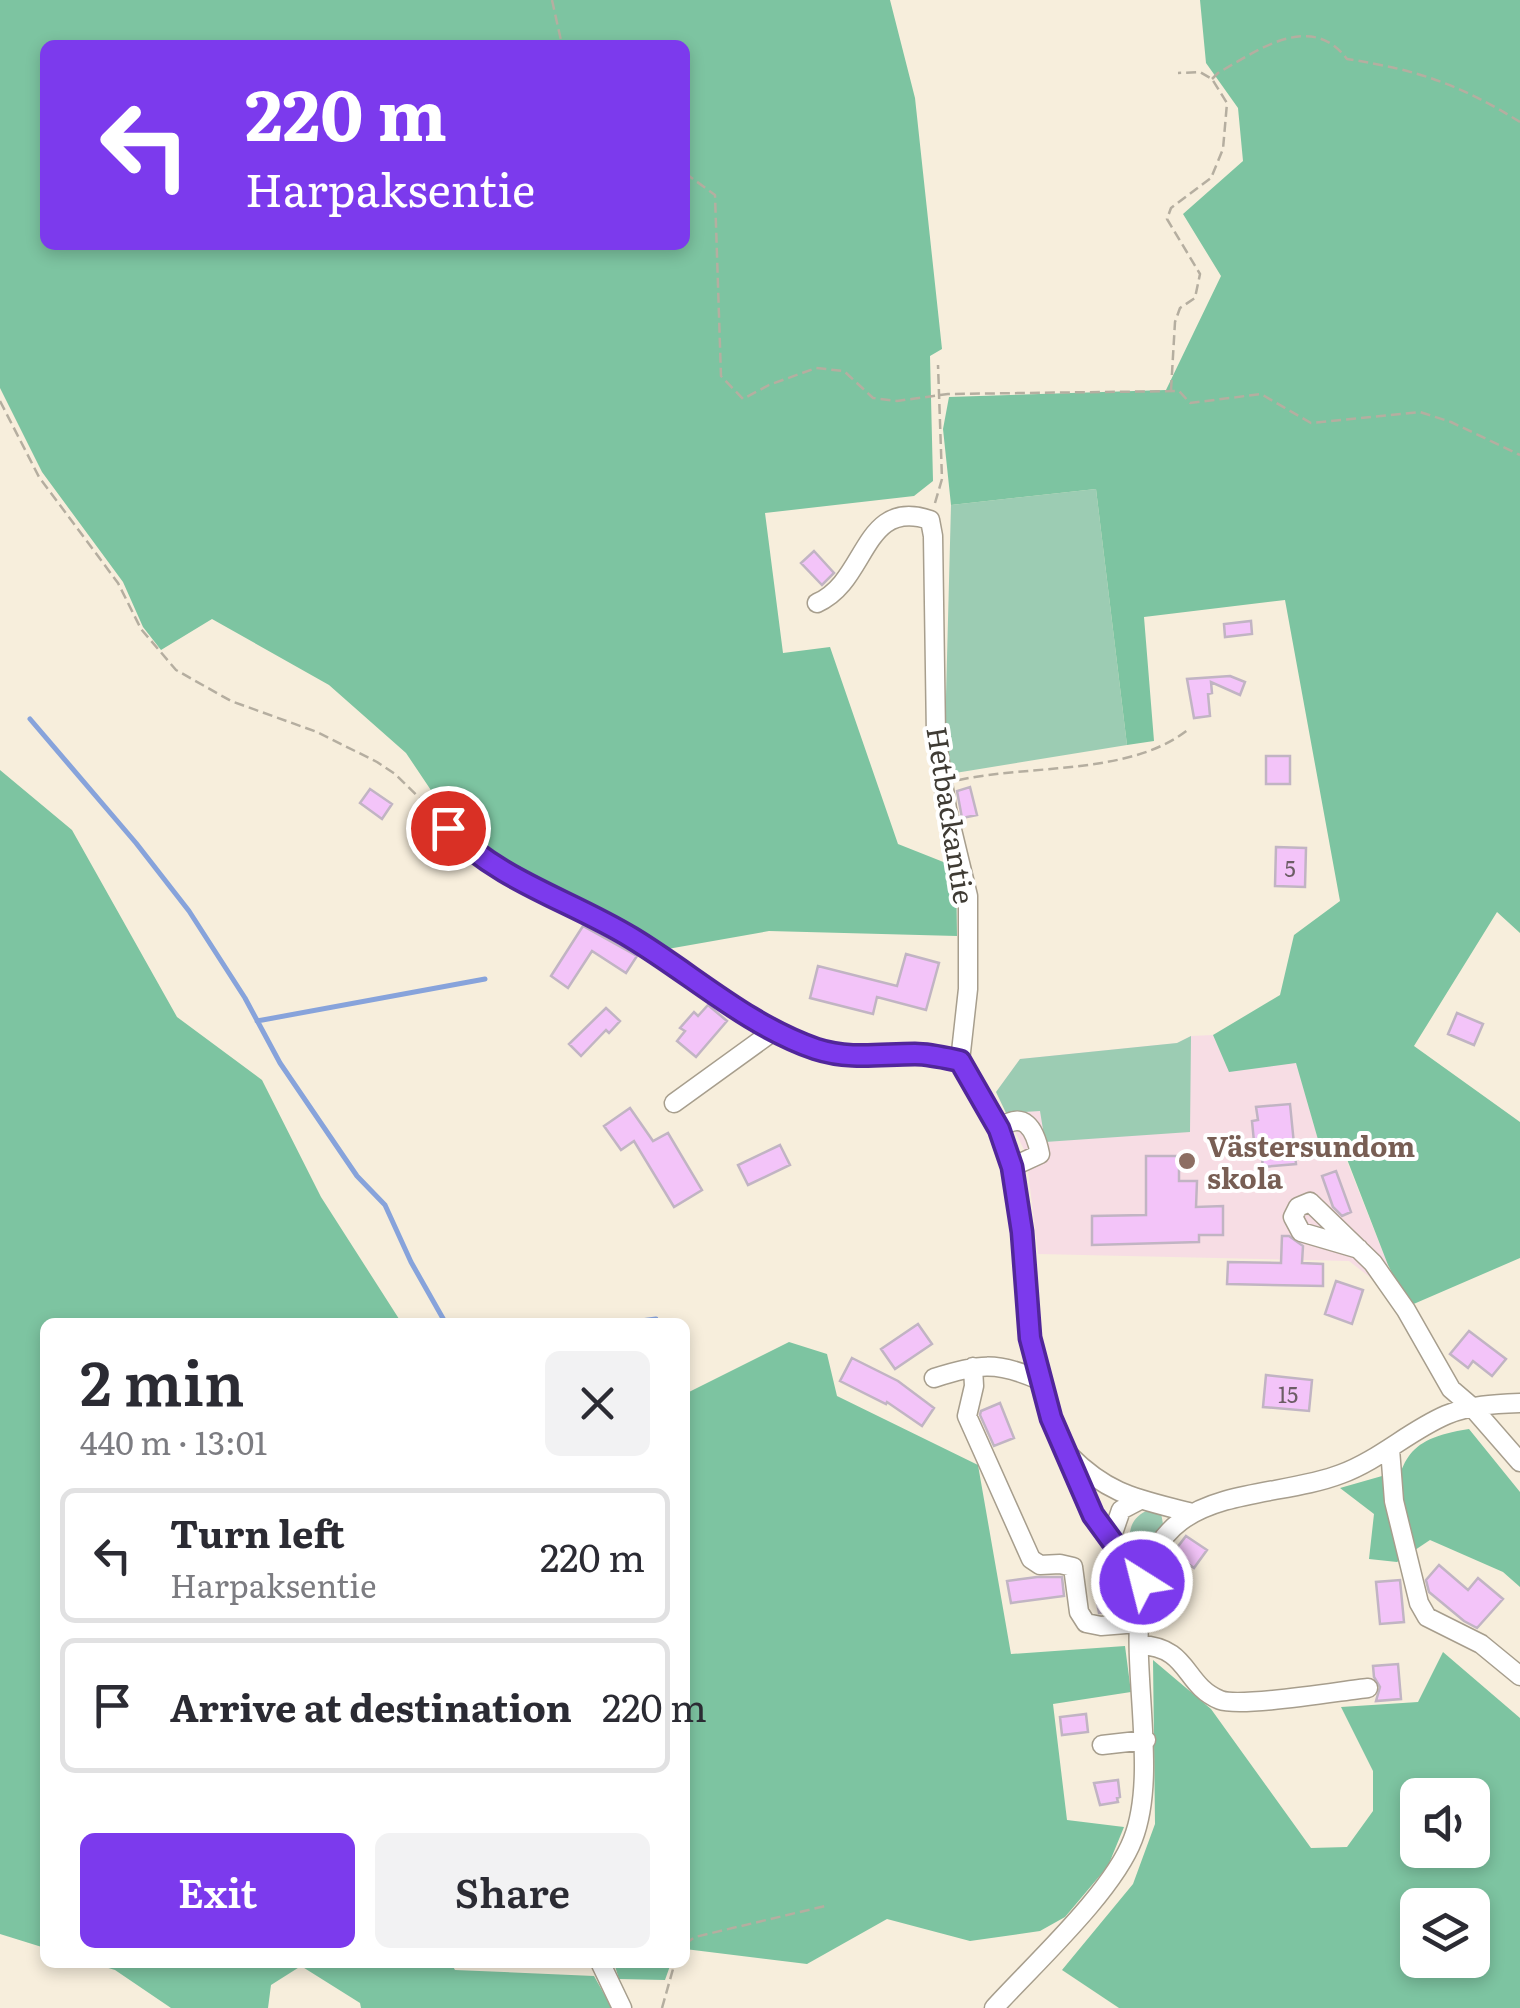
<!DOCTYPE html>
<html lang="en">
<head>
<meta charset="utf-8">
<style>
	body { margin:0; font-family:Literata,serif; background:#f2f2f3; color:#2b2b33; height:100vh; display:flex; flex-direction:column; font-size:38px; white-space:nowrap }
	* { box-sizing:border-box; margin:0 }
	p { font-size:32px; color:#7c7c81 }
	.icon { flex:none; width:55px; height:55px; fill:none; stroke:currentColor; stroke-width:2; stroke-linecap:round; stroke-linejoin:round }
	.map { position:relative; flex:1; overflow:hidden }
	.sheet { position:absolute; left:40px; top:1318px; width:650px; height:650px; display:flex; flex-direction:column; background:#fff; border-radius:15px; box-shadow:0 5px 15px #0003 }
	.sheet>* { flex:none }
	.banner { position:absolute; left:40px; top:40px; width:650px; height:210px; border-radius:15px; box-shadow:0 5px 15px #0003; background:#7c3aed; color:#fff; overflow:hidden }
	.controls { position:absolute; left:1400px; top:1778px; display:grid; gap:20px }
	.controls a { display:grid; place-items:center; width:90px; height:90px; border-radius:15px; background:#fff; box-shadow:0 5px 15px #0003; font-size:50px }
	.pin { position:absolute; display:grid; place-items:center; width:85px; height:85px; color:#fff; margin:-42px; border:5px solid #fff; border-radius:50%; box-shadow:0 2px 10px #0007 }
	.me { position:absolute; width:110px; margin:-55px; rotate:324deg; stroke-linejoin:round; filter:drop-shadow(0 0 8px #0008) }
	.turn { display:flex; align-items:center; gap:35px; height:210px; padding:0 40px; font-size:45px }
	.turn .icon { width:130px; height:130px; stroke-width:2.5 }
	.turn b { display:block; font-size:70px; line-height:85px }
	.round { display:grid; place-items:center; flex:none; width:105px; height:105px; border-radius:15px; background:#f2f2f3 }
	.headline { display:flex; align-items:center; justify-content:space-between; height:170px; padding:0 40px }
	h1 { font-size:60px; font-weight:600; line-height:75px }
	.button { display:flex; gap:20px; margin-top:auto; padding:20px 40px }
	.button a { flex:1; height:115px; border-radius:15px; background:#7c3aed; color:#fff; font-size:40px; font-weight:600; line-height:115px; text-align:center }
	.button a+a { background:#f2f2f3; color:#2b2b33 }
	ul { padding:0; list-style:none }
	li { display:flex; align-items:center; gap:30px; height:135px; margin:0 20px 15px; padding:0 20px; border:5px solid #e1e1e2; border-radius:15px }
	li div { flex:1 }
	li b { display:block; font-size:38px }
	li em { font-style:normal }
	.map>svg:first-child { display:block }
	.education { fill:#f7dde4 }
	.green { fill:#9cccb3 }
	.forest { fill:#7dc4a1; fill-rule:evenodd }
	.lines { fill:none; stroke-linecap:round; stroke-linejoin:round }
	.stream { stroke:#87a3db; stroke-width:5 }
	.building { fill:#f3c4f9; stroke:#c1b4c3; stroke-width:2.5 }
	.minor-casing { stroke:#a79e8d; stroke-width:21 }
	.path { stroke:#b5aea0; stroke-width:2.5; stroke-dasharray:10 5; stroke-linecap:butt }
	.minor { stroke:#fff; stroke-width:18 }
	.route-casing { stroke:#51269a; stroke-width:25 }
	.route { stroke:#7c3aed; stroke-width:18 }
	.education-dot { fill:#8d6e63; stroke:#fff; stroke-width:4 }
	.labels { text-anchor:middle; dominant-baseline:central; stroke-width:8; stroke-linejoin:round; paint-order:stroke }
	.number-label { font-size:22px; fill:#6c5d65 }
	.street-label { font-size:28px; fill:#3f3b34; stroke:#fff }
	.education-label { font-size:28px; font-weight:bold; fill:#785e54; stroke:#fff; text-anchor:start }
</style>
</head>
<body>
<div class="map">
<svg width="1520" height="2008" viewBox="0 0 1520 2008">
	<rect width="100%" height="100%" fill="#f7eedc"/>
	<path class="education" d="M1213,1035L1229,1071L1296,1062L1321,1150L1344,1154L1388,1265L1371,1278L1349,1261L1038,1254L1026,1154L996,1092L1020,1059L1177,1043L1191,1036Z"/>
	<path class="green" d="M1096,489L1127,745L949,774L945,734L951,505Z
		M1191,1036L1190,1132L1045,1142L1040,1111L1006,1113L996,1092L1020,1059L1177,1043Z
		M1148,1510L1161,1513L1163,1524L1152,1538L1137,1541L1130,1535C1130,1523 1137,1515 1148,1510Z"/>
	<path class="forest" d="M0,0H890L915,98L942,349L930,356L933,481L914,496L765,513L783,653L830,647L898,844L956,867L957,936L769,931L662,950L487,855L455,826L406,753L329,685L212,619L161,650L143,627L123,582L42,472L0,388ZM45,45H685V245H45Z
		M1200,0H1520V933L1497,912L1414,1046L1520,1122V1258L1409,1306L1388,1265L1345,1154L1321,1150L1296,1063L1229,1072L1213,1035L1280,995L1294,935L1340,901L1285,600L1144,617L1154,741L1127,745L1096,489L951,505L943,429L949,397L1166,390L1221,276L1183,214L1243,161L1238,108L1206,63Z
		M0,770L72,830L177,1017L262,1080L321,1197L401,1322H45V1948L0,1934Z
		M789,1342L827,1354L837,1396L978,1465L1011,1654L1125,1646L1131,1692L1053,1704L1067,1820L1124,1827L1108,1866L1065,1917L1040,1931L970,1941L887,1919L807,1964L685,1949V1394Z
		M1469,1429L1520,1492V1587L1503,1572L1430,1540L1397,1562L1369,1559L1374,1514L1340,1488L1382,1476L1390,1521C1401,1462 1402,1439 1469,1429Z
		M1443,1652L1520,1718V2008H1119L1062,1970L1133,1884L1155,1824L1153,1660L1211,1709L1311,1848L1347,1847L1373,1811V1771L1341,1707L1418,1702ZM1418,1795H1472V1850H1418ZM1418,1905H1472V1960H1418Z
		M92,1963H451L455,1970L594,1976L612,2008H361L360,2003L301,1966L271,1985L268,2008H171L115,1970Z
		M614,1963L615,1962L671,1963L665,1980L619,1979Z"/>
	<g class="lines">
		<path class="stream" d="M30,719L136,843L189,911L245,998L280,1063L357,1176L385,1205L411,1262L445,1322
			M257,1021L485,979
			M633,1322L656,1319"/>
	</g>
	<path class="building" d="M814,551L834,573L822,585L801,563Z
		M1251,621L1252,634L1225,637L1224,624Z
		M1230,676L1245,682L1240,695L1211,682L1212,693L1208,694L1210,716L1194,718L1187,679Z
		M1266,756H1290V784H1266Z
		M970,787L977,815L962,818L957,791Z
		M370,789L392,804L382,819L360,803Z
		M1276,847L1306,848L1305,887L1275,886Z
		M583,926L637,956L626,973L592,951L568,988L551,976Z
		M906,954L939,963L926,1010L877,997L873,1014L810,998L818,966L897,986Z
		M708,1005L727,1021L696,1057L677,1041L685,1031L680,1028L694,1012L698,1016Z
		M606,1008L620,1021L609,1033L606,1030L581,1056L569,1044Z
		M1457,1013L1483,1024L1474,1045L1448,1034Z
		M1290,1104L1296,1164L1263,1167L1261,1151L1255,1152L1252,1121L1258,1120L1256,1107Z
		M630,1108L653,1141L668,1133L702,1190L674,1207L634,1141L621,1150L604,1126Z
		M780,1145L790,1165L748,1185L738,1165Z
		M1146,1156H1179V1181H1197L1196,1207L1223,1206V1235H1199V1242L1092,1245V1216L1146,1215Z
		M1336,1171L1351,1212L1342,1216L1333,1207L1322,1176Z
		M1282,1236H1289L1303,1246L1302,1263L1323,1264V1286L1227,1284L1228,1262L1281,1263Z
		M1336,1281L1363,1290L1352,1324L1325,1314Z
		M918,1324L932,1344L895,1369L881,1349Z
		M1469,1331L1506,1359L1492,1376L1473,1361L1468,1368L1450,1354Z
		M852,1358L898,1381L934,1408L922,1426L887,1402L886,1404L840,1381Z
		M1266,1375L1312,1380L1309,1411L1263,1407Z
		M1000,1403L1014,1438L994,1446L980,1415L981,1411Z
		M1186,1536L1207,1550L1194,1568L1173,1553Z
		M1439,1565L1468,1590L1478,1578L1503,1599L1477,1628L1464,1621L1429,1592L1426,1580Z
		M1037,1577H1062L1064,1596L1011,1603L1007,1581Z
		M1400,1580L1404,1622L1380,1624L1376,1582Z
		M1116,1594L1119,1612L1099,1613L1096,1598Z
		M1398,1664L1401,1699L1376,1701L1380,1687L1374,1677L1373,1666Z
		M1086,1714L1088,1732L1062,1735L1060,1717Z
		M1118,1780L1120,1797L1117,1798L1118,1802L1100,1805L1094,1783Z"/>
	<g class="lines">
		<g class="minor-casing">
			<path id="minor" d="M817,603C868,581 862,497 930,520L933,536L936,736L947,809L968,896V989L960,1061L999,1129L1012,1167L1022,1232L1029,1338L1051,1418L1093,1515L1142,1582
				M448,829C500,881 570,901 632,938C693,974 747,1025 816,1049C850,1060 881,1054 915,1054C930,1054 946,1058 960,1061
				M674,1103L775,1030
				M999,1129C1024,1109 1035,1129 1040,1154L1012,1167
				M1359,1249L1301,1232L1293,1217L1298,1207L1310,1202L1373,1263L1406,1310L1451,1389L1472,1407L1520,1462
				M973,1367L974,1386L967,1416L1031,1559L1040,1565L1060,1564L1073,1567L1079,1612L1086,1623L1101,1626L1138,1623
				M934,1378C977,1364 997,1361 1039,1380
				M1390,1449L1394,1501L1419,1603L1427,1617L1481,1644L1520,1676
				M1069,1455C1110,1496 1139,1499 1192,1513
				M1111,1539L1121,1510L1140,1500
				M1140,1645C1190,1647 1183,1685 1220,1700C1241,1708 1340,1691 1368,1688
				M1102,1745L1146,1740
				M600,1962L622,2008
				M994,2008C1034,1964 1113,1892 1133,1839C1169,1746 1098,1582 1181,1521C1223,1490 1292,1493 1341,1474C1379,1460 1409,1431 1446,1415C1470,1405 1494,1404 1520,1403"/>
		</g>
		<path class="path" d="M552,0L562,45
			M1212,79L1218,73C1258,50 1311,11 1347,59C1418,70 1459,84 1520,122
			M685,173L715,195L721,376L743,399L769,385L816,368L844,371L873,398L897,401L948,394L1179,391L1190,403L1261,394L1311,423L1420,412L1451,422L1520,455
			M1171,390L1175,322L1180,308L1195,298L1200,274L1167,219L1171,208L1211,178L1223,149L1227,103L1212,79L1200,72L1178,73
			M0,401L39,477L118,583L141,629L176,670L231,701L317,732L377,762L395,774L436,814
			M935,503L942,479L938,365
			M959,780C1031,764 1130,776 1189,729
			M685,1944L695,1937L825,1906
			M662,2008L675,1962"/>
		<use href="#minor" class="minor"/>
	</g>
	<g class="lines">
		<g class="route-casing">
			<path id="route" d="M448,828C501,882 570,900 632,938C693,975 747,1025 816,1049C850,1060 881,1054 915,1054C930,1054 946,1058 960,1061L999,1129L1012,1167L1022,1232L1030,1338L1051,1418L1093,1515L1142,1582"/>
		</g>
		<use href="#route" class="route"/>
	</g>
	<circle class="education-dot" cx="1187" cy="1161" r="10"/>
	<g class="labels">
		<g class="number-label">
			<text x="1290" y="867">5</text>
			<text x="1288" y="1393">15</text>
		</g>
		<g class="street-label">
			<text transform="translate(952 815) rotate(81)">Hetbackantie</text>
		</g>
		<g class="education-label">
			<text x="1207" y="1145">Västersundom<tspan x="1207" dy="32">skola</tspan></text>
		</g>
	</g>
</svg>
<div class="controls">
<a><svg class="icon" aria-label="sound" viewBox="0 0 24 24"><path d="M4 9h4l5-4v14l-5-4H4zM17 9q2 3 0 6"/></svg></a>
<a><svg class="icon" aria-label="layers" viewBox="0 0 24 24"><path d="M12 4l9 5-9 5-9-5zM3 14l9 5 9-5"/></svg></a>
</div>
<div class="pin" style="left:448px;top:828px;background:#d93025"><svg class="icon" aria-label="arrive" viewBox="0 0 24 24"><path d="M6 21V4h12l-3 4 3 4H6"/></svg></div>
<svg class="me" style="left:1142px;top:1582px" viewBox="-20 -20 40 40"><circle r="17" fill="#7c3aed" stroke="#fff" stroke-width="3"/><path d="M0-11L8 9 0 5-8 9z" fill="#fff"/></svg>
<div class="banner">
<div class="turn"><svg class="icon" aria-label="left" viewBox="0 0 24 24"><path d="M17 20v-9H6M10 6l-5 5 5 5"/></svg><div><b>220 m</b>Harpaksentie</div></div>
</div>
<section class="sheet">
<div class="headline"><div><h1>2 min</h1><p>440 m · 13:01</p></div><a class="round"><svg class="icon" aria-label="close" viewBox="0 0 24 24"><path d="M6 6l12 12M18 6L6 18"/></svg></a></div>
<ul>
<li><svg class="icon" aria-label="left" viewBox="0 0 24 24"><path d="M17 20v-9H6M10 6l-5 5 5 5"/></svg><div><b>Turn left</b><p>Harpaksentie</p></div><em>220 m</em></li>
<li><svg class="icon" aria-label="arrive" viewBox="0 0 24 24"><path d="M6 21V4h12l-3 4 3 4H6"/></svg><div><b>Arrive at destination</b></div><em>220 m</em></li>
</ul>
<div class="button"><a>Exit</a><a>Share</a></div>
</section>
</div>
</body>
</html>
